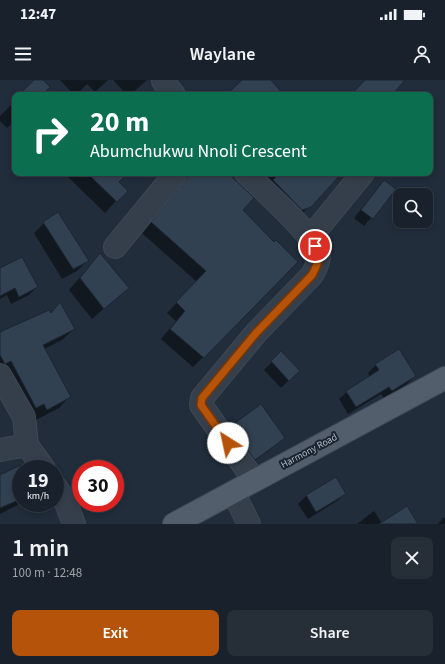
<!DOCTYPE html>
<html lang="en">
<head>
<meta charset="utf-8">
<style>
	body { margin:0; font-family:"Source Sans 3",sans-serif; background:#262f38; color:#f1f3f6; height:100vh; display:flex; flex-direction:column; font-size:15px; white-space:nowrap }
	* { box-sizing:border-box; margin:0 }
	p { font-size:13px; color:#9fa4a9 }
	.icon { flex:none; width:22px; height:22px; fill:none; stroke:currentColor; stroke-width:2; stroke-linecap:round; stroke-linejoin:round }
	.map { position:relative; height:444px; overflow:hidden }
	.sheet { display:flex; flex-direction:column; background:#19222c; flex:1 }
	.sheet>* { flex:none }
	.hud { position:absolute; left:12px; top:12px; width:421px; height:84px; border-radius:8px; box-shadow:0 2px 6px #0003,0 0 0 1px #373f48; background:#0b6e4f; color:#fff; overflow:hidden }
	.buttons { position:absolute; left:393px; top:108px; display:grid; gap:8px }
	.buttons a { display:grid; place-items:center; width:40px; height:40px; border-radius:8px; background:#19222c; box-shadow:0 2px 6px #0003,0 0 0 1px #373f48; font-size:20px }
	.speed { position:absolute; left:12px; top:380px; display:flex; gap:8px; font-size:20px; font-weight:700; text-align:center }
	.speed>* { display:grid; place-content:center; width:52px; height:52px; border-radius:50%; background:#19222c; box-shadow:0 2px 6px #0003,0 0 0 1px #373f48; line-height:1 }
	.speed small { font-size:10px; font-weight:400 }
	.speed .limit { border:6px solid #d22; background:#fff; color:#111 }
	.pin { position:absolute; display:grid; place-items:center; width:34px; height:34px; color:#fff; margin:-17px; border:2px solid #fff; border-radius:50%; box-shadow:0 1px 4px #0007 }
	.me { position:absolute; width:44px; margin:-22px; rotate:325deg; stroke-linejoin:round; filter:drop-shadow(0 0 3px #0008) }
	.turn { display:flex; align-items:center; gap:14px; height:84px; padding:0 12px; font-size:18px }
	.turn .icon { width:52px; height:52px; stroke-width:2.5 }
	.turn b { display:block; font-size:28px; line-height:34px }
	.round { display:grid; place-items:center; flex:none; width:42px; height:42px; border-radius:8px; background:#262f38 }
	.head { display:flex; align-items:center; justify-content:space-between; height:68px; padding:0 12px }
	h1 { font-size:24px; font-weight:600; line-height:30px }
	.primary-button { display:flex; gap:8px; margin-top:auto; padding:8px 12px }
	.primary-button a { flex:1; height:46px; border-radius:8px; background:#b45309; color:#fff; font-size:16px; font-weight:600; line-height:46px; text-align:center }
	.primary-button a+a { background:#262f38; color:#f1f3f6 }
	.status { display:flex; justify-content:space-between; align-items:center; height:28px; padding:0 20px; background:#19222c; direction:ltr }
	.status svg { height:11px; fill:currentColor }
	header { display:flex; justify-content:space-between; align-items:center; height:52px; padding:0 12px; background:#19222c; font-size:18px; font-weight:600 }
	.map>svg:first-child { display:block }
	.shadow { fill:#0007 }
	.building { fill:#324152; stroke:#1c2632 }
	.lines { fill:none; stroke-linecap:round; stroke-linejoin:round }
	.minor-casing { stroke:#3e4854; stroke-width:24 }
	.major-casing { stroke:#3e4854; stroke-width:24 }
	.minor { stroke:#353f4b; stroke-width:22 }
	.major { stroke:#525e6b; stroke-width:22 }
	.route-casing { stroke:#753606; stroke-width:10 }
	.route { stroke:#b45309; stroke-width:7 }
	.labels { text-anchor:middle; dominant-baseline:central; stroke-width:4; stroke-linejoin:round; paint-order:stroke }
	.street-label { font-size:10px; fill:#afbac7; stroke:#1a2430 }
</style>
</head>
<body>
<div class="status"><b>12:47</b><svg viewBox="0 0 49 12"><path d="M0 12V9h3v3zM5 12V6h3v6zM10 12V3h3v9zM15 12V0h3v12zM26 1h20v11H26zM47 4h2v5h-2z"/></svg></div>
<header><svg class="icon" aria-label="menu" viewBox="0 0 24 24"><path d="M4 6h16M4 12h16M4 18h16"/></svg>Waylane<svg class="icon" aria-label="person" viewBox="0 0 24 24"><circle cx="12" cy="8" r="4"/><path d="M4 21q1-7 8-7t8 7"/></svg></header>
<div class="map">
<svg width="445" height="444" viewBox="0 0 445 444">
	<rect width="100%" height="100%" fill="#212d3b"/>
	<path class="shadow" d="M60,0H108L95,12L87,4L76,15H74Z
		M113,0H147L130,15H127Z
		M15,21V41L7,48L0,41V36Z
		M64,93H126L117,102L116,121L105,133Z
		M192,93H225L241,130L203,277L193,287L161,259L176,241L167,233L197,202L142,153Z
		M253,93H340L298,138Z
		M384,101L395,109L364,146L354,138Z
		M44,143L88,180L77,191L62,199L34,153Z
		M100,174L127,208L92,239L69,210Z
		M0,190L37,207L29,215L11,224L7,215L0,219Z
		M60,223L74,249L62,260L44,269L70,316L59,328L36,340L0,293V253L49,231L50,233Z
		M399,270L415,296L407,304L384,318L381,314L348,334L339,319L347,312L370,297L368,293L376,285Z
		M281,273L290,299L281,308L264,290Z
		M232,347L284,358L247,387L224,355Z
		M21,393V423L0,434V396Z
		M335,398L345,414L337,421L308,439L298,424L306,416Z
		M374,431L382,443L386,444H357Z
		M443,438H445V444H438Z"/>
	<path class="building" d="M34,0H43L50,7L42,15H19Z
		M242,0H271L284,15H226Z
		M365,0H405L392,15H351Z
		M87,93H128L119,102L128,111L117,122Z
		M191,93H228L254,118L243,130L274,162L276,160L298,182L204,278L170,249L185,231L176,222L206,191L151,142Z
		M279,93H342L311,127L302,130L273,100Z
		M384,100L396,109L373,139L361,130Z
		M58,132L89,181L73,189L43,142Z
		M100,173L129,208L104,229L80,198Z
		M22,177L38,207L19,217L15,208L0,216V188Z
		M60,222L75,249L43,265L71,317L47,330L44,324L36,328L11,281L5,284L0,275V252L49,230L51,233Z
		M399,269L416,296L392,311L389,307L356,327L346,311L379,290L375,284Z
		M281,271L300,291L289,301L271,281Z
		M261,324L285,358L255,380L231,346Z
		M21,385V419L0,428V395Z
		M336,397L346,414L316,432L306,415Z
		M407,426L418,444H379Z"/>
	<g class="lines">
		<g class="minor-casing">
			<path id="minor" d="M163,1L174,15
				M246,93C263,110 312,153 318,172C321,180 315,189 312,195L256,253L202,318L201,325L254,400
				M310,158L363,93
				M115,167L176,93
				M0,295L24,337L27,365L44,389
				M0,370L27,365
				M55,406L65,420L74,444
				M233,412L249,444"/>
		</g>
		<g class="major-casing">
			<path id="major" d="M174,444L445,298"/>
		</g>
		<use href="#minor" class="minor"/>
		<use href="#major" class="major"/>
	</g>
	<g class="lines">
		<g class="route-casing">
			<path id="route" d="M228,363L201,325L202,318L256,253L312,195C318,184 321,177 315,166"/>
		</g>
		<use href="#route" class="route"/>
	</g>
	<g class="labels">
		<g class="street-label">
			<text transform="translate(309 371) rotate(-28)">Harmony Road</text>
		</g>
	</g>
</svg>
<div class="buttons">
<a><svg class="icon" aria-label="search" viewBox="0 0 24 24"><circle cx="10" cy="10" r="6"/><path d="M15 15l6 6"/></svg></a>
</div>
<div class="speed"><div>19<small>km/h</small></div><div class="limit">30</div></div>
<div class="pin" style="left:315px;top:166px;background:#d93025"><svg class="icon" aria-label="arrive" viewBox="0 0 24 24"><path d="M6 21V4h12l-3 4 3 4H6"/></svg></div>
<svg class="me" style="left:228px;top:363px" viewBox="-20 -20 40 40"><circle r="19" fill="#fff"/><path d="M0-13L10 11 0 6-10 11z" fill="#b45309"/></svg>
<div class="hud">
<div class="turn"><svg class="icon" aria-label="right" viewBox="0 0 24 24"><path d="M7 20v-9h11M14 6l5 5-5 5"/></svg><div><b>20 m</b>Abumchukwu Nnoli Crescent</div></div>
</div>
</div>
<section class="sheet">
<div class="head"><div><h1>1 min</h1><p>100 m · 12:48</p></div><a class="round"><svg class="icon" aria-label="close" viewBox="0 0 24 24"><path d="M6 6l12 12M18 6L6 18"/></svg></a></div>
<div class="primary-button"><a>Exit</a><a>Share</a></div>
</section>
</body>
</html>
